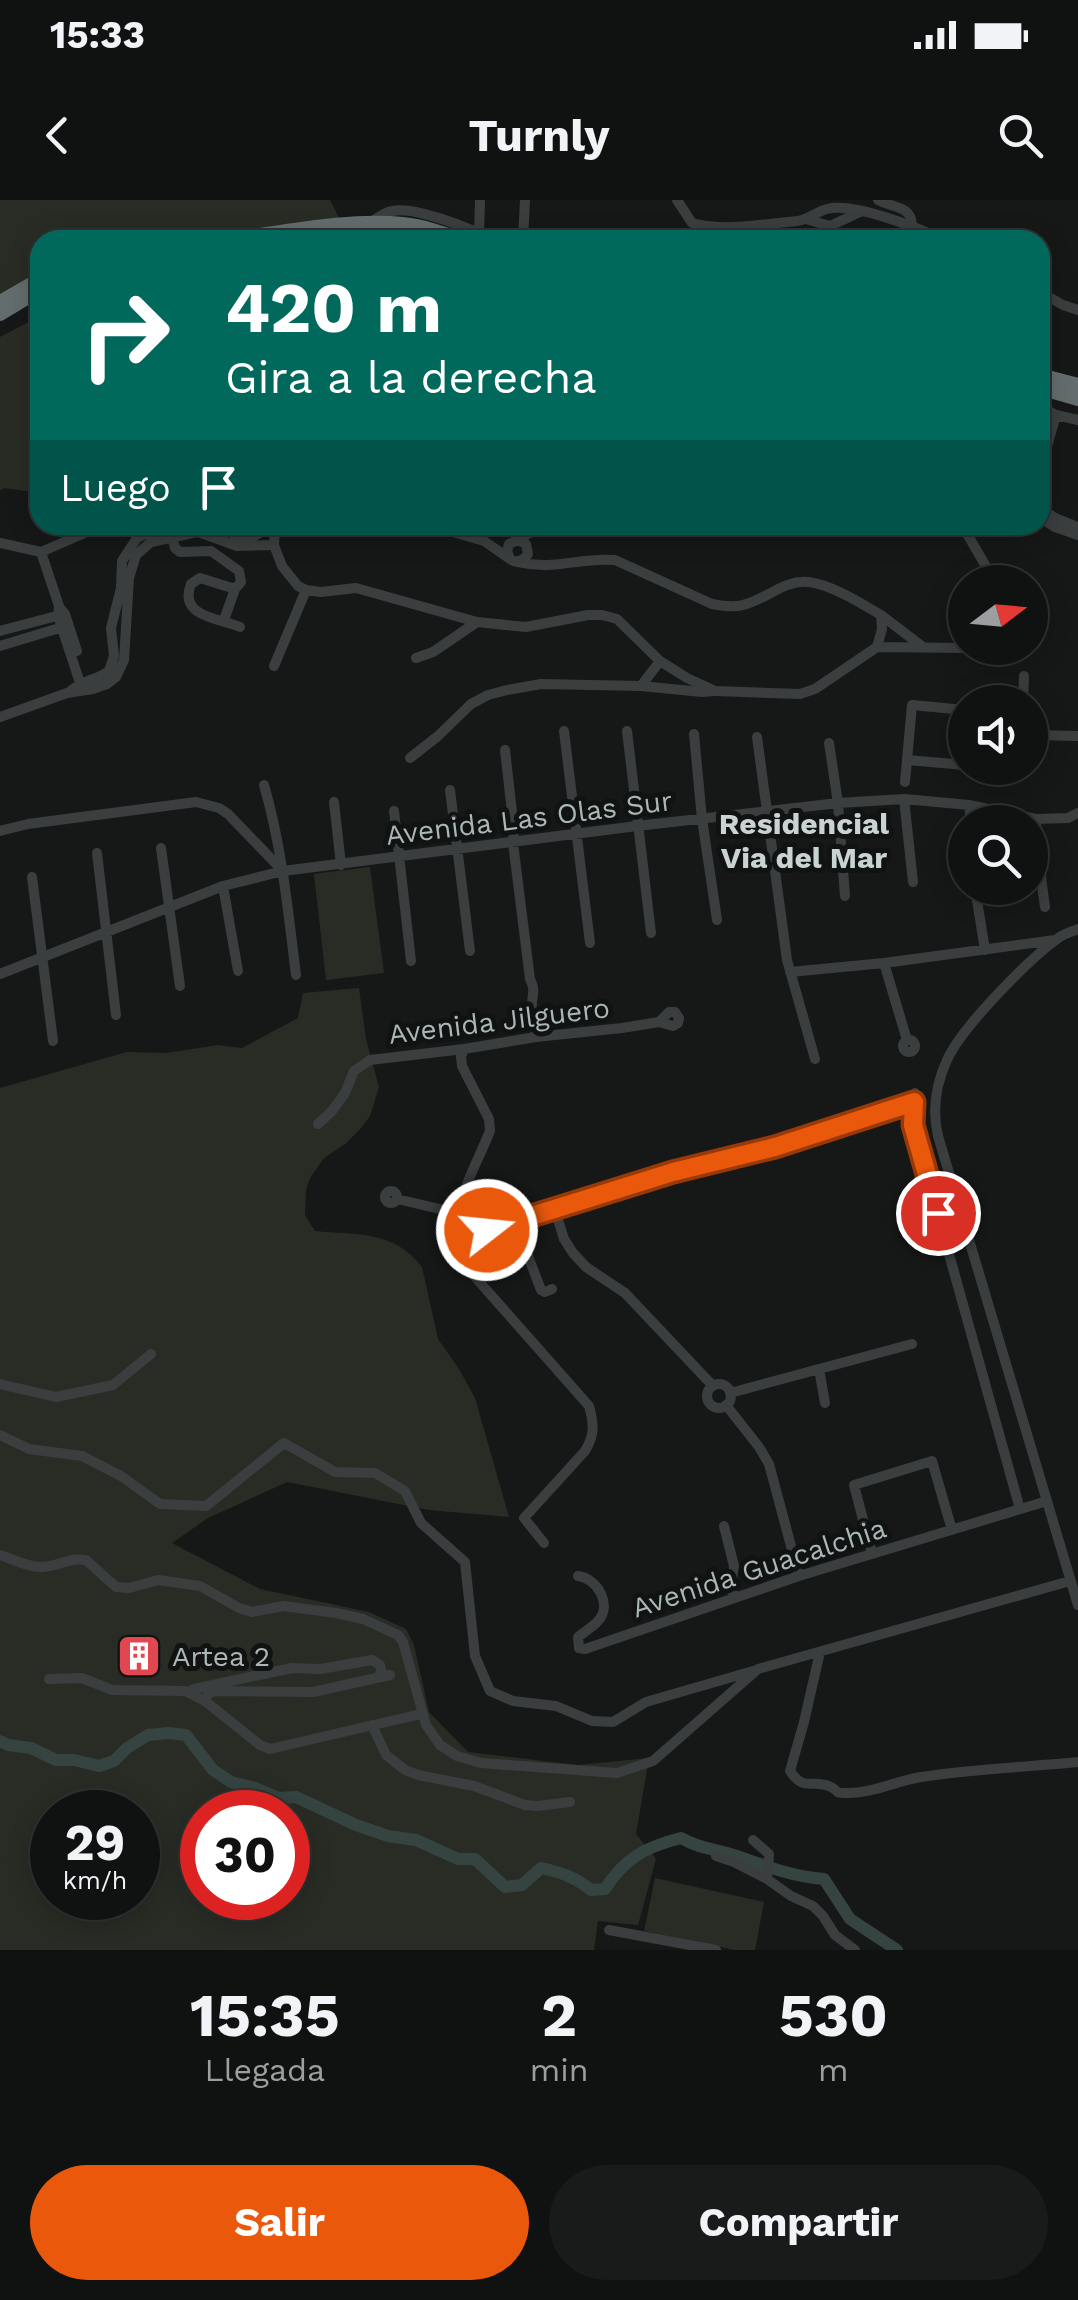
<!DOCTYPE html>
<html lang="es">
<head>
<meta charset="utf-8">
<style>
	body { margin:0; font-family:"Work Sans",sans-serif; background:#191b1b; color:#f1f3f6; height:100vh; display:flex; flex-direction:column; font-size:38px; white-space:nowrap }
	* { box-sizing:border-box; margin:0 }
	p { font-size:32px; color:#9c9e9f }
	.icon { flex:none; width:55px; height:55px; fill:none; stroke:currentColor; stroke-width:2; stroke-linecap:round; stroke-linejoin:round }
	.map { position:relative; height:1750px; overflow:hidden }
	.drawer { display:flex; flex-direction:column; background:#101212; flex:1 }
	.drawer>* { flex:none }
	.top-card { position:absolute; left:30px; top:30px; width:1020px; height:305px; border-radius:30px; box-shadow:0 5px 25px #0003,0 0 0 2px #303232; background:#00695c; color:#fff; overflow:hidden }
	.needle { width:65px; rotate:74deg }
	.tools { position:absolute; left:948px; top:365px; display:grid; gap:20px }
	.tools a { display:grid; place-items:center; width:100px; height:100px; border-radius:50%; background:#101212; box-shadow:0 5px 25px #0003,0 0 0 2px #303232; font-size:50px }
	.speed { position:absolute; left:30px; top:1590px; display:flex; gap:20px; font-size:50px; font-weight:700; text-align:center }
	.speed>* { display:grid; place-content:center; width:130px; height:130px; border-radius:50%; background:#101212; box-shadow:0 5px 25px #0003,0 0 0 2px #303232; line-height:1 }
	.speed small { font-size:25px; font-weight:400 }
	.speed .limit { border:15px solid #d22; background:#fff; color:#111 }
	.pin { position:absolute; display:grid; place-items:center; width:85px; height:85px; color:#fff; margin:-42px; border:5px solid #fff; border-radius:50%; box-shadow:0 2px 10px #0007 }
	.me { position:absolute; width:110px; margin:-55px; rotate:74deg; stroke-linejoin:round; filter:drop-shadow(0 0 8px #0008) }
	.turn { display:flex; align-items:center; gap:35px; height:210px; padding:0 30px; font-size:45px }
	.turn .icon { width:130px; height:130px; stroke-width:2.5 }
	.turn b { display:block; font-size:70px; line-height:85px }
	.then { display:flex; align-items:center; height:95px; padding:0 30px; background:#0003; gap:20px; font-size:38px }
	.eta { display:flex; justify-content:space-evenly; align-items:center; height:170px; text-align:center }
	.eta b { font-size:60px; font-weight:700; line-height:70px }
	.primary-button { display:flex; gap:20px; margin-top:auto; padding:20px 30px }
	.primary-button a { flex:1; height:115px; border-radius:60px; background:#ea580c; color:#fff; font-size:40px; font-weight:700; line-height:115px; text-align:center }
	.primary-button a+a { background:#191b1b; color:#f1f3f6 }
	.status { display:flex; justify-content:space-between; align-items:center; height:70px; padding:0 50px; background:#101212; direction:ltr }
	.status svg { height:28px; fill:currentColor }
	header { display:flex; justify-content:space-between; align-items:center; height:130px; padding:0 30px; background:#101212; font-size:45px; font-weight:700 }
	.map>svg:first-child { display:block }
	.green { fill:#292c25; fill-rule:evenodd }
	.lines { fill:none; stroke-linecap:round; stroke-linejoin:round }
	.river { stroke:#354440; stroke-width:12 }
	.minor { stroke:#3a3e3f; stroke-width:10 }
	.highway { stroke:#646d6d; stroke-width:14 }
	.route-casing { stroke:#983908; stroke-width:25 }
	.route { stroke:#ea580c; stroke-width:18 }
	.labels { text-anchor:middle; dominant-baseline:central; stroke-width:10; stroke-linejoin:round; paint-order:stroke }
	.street-label { font-size:28px; fill:#aab7b6; stroke:#111313 }
	.poi-label { font-size:28px; fill:#aab7b6; stroke:#111313; text-anchor:start }
	.neighbourhood-label { font-size:30px; font-weight:bold; fill:#cad3d3; stroke:#111313 }
</style>
</head>
<body>
<div class="status"><b>15:33</b><svg viewBox="0 0 49 12"><path d="M0 12V9h3v3zM5 12V6h3v6zM10 12V3h3v9zM15 12V0h3v12zM26 1h20v11H26zM47 4h2v5h-2z"/></svg></div>
<header><svg class="icon" aria-label="back" viewBox="0 0 24 24"><path d="M15 5l-7 7 7 7"/></svg>Turnly<svg class="icon" aria-label="search" viewBox="0 0 24 24"><circle cx="10" cy="10" r="6"/><path d="M15 15l6 6"/></svg></header>
<div class="map">
<svg width="1078" height="1750" viewBox="0 0 1078 1750">
	<rect width="100%" height="100%" fill="#161818"/>
	<path class="green" d="M0,0H330L340,20L222,40H40V85L0,107Z
		M40,116V293L4,288L0,290V137Z
		M370,667L384,773L326,780L314,674Z
		M359,788L366,839L379,887L370,916L362,927L345,944L324,958L310,978L306,990L305,1015L315,1031C356,1035 394,1030 422,1067L438,1139L459,1169L475,1198L509,1317L429,1310L287,1282L208,1318L172,1343L260,1389L369,1412L406,1429L414,1445L429,1512L468,1552L578,1565L649,1558L636,1634L656,1659L638,1725L598,1721L594,1750H0V888L127,852L166,853L218,845L242,848L298,818L303,793ZM52,1612H138V1698H52ZM202,1612H288V1698H202Z
		M655,1678L764,1702L755,1750H735L644,1731Z"/>
	<g class="lines">
		<path class="river" d="M0,1541L8,1545L31,1548L56,1560H74L99,1566L114,1561L127,1548L148,1535L169,1533L186,1535L213,1570L231,1582L255,1588L279,1598L296,1597L356,1625L388,1636L416,1640L458,1659H475L505,1687L522,1685L541,1668C560,1672 575,1677 591,1690L605,1689C625,1658 645,1647 681,1638C702,1650 718,1649 740,1657C768,1667 794,1677 824,1679L850,1719L897,1750"/>
		<path class="minor" d="M677,0L692,23C726,32 763,24 797,21C809,20 815,12 827,9C854,2 918,28 944,40
			M878,0C892,8 911,5 912,25
			M809,20L830,26L860,12
			M370,22C377,19 384,12 392,11C414,6 471,28 491,40
			M479,33L480,0
			M523,40L525,0
			M1040,92L1063,105L1078,110
			M1040,206L1056,215L1078,220
			M1040,235L1046,210
			M1040,271L1056,215
			M1040,308L1055,318L1078,327
			M1040,317L1055,327L1078,335
			M169,325L175,348L180,352L211,351L239,371L241,382L235,389L224,420
			M179,325L237,346L274,345
			M275,325L274,345L282,366L298,386L306,390L321,392L356,388L477,422L526,427L588,415H602L617,419L660,461L687,478L715,491L800,494L815,489L877,447L965,448
			M429,325L484,341L513,361C520,362 524,360 528,354L526,344L518,340L509,344L507,351L510,359
			M962,325L995,382
			M234,340L248,339L275,325
			M515,340L546,325
			M0,343L41,352L59,406L58,416L81,486
			M41,352L96,328
			M517,362C555,371 579,357 615,360L712,404C722,406 733,408 743,405C766,400 784,379 809,382C832,385 862,404 881,415L882,429L877,447
			M235,389L200,378L191,384C178,417 219,418 240,427
			M59,407L65,414L77,451
			M881,415L923,447
			M0,431L64,414
			M0,446L66,426
			M416,458L433,452L477,422
			M274,466L306,390
			M641,486L660,461
			M68,493C84,479 95,481 109,471L114,456L111,428L121,388L122,361L137,338L164,325
			M1023,502L1024,476
			M0,517L67,493L93,489L107,484L116,477L124,460L129,378L136,355L151,342L197,332
			M564,531L590,743
			M627,531L651,733
			M694,534L702,619L717,720
			M1030,535L1078,536
			M757,537L787,760L815,859
			M829,543L838,603L845,696
			M505,550L514,630L513,643L530,779C535,789 533,792 532,803C531,813 535,826 536,837
			M410,558L438,536L471,504L488,495L507,490L541,484L641,486L702,492L714,491
			M907,560L965,565
			M995,568L1020,570V568
			M905,582L912,505L965,510
			M264,585C282,647 288,711 296,775
			M450,590L470,751
			M904,599L913,682
			M334,602L341,665
			M969,605L971,622
			M394,611L411,761
			M1036,619L1037,648L1045,707
			M0,631L28,624L196,602L219,608L228,614L283,671
			M161,648L180,786
			M97,653L116,815
			M32,677L53,841
			M223,686L238,771
			M975,688L985,750
			M1078,729C1071,732 1063,734 1057,739C1027,761 962,827 947,860C936,884 932,910 938,936L1078,1405
			M884,763L907,840
			M790,772L884,763L1055,740
			M0,774L223,686L283,671L637,626L838,603L904,599L969,605L1036,619L1068,618L1078,613
			M903 846a6 6 0 1 1 12 0a6 6 0 1 1-12 0Z
			M464,849L461,857L462,866L489,919L490,931C470,980 443,1017 468,1069L589,1206C594,1224 595,1235 585,1251L524,1318L544,1343
			M915,893L913,925L1020,1309
			M318,924L332,911L345,893L354,871L370,860L464,849L536,837L622,828L659,822L673,826L678,823L679,818L675,812H669L659,822
			M385 997a6 6 0 1 1 12 0a6 6 0 1 1-12 0Z
			M397,999L457,1013
			M555,1010L564,1039L573,1053L586,1067L625,1093L713,1186
			M515,1022L541,1090L545,1092L552,1089
			M458,1039L673,972L775,947L914,902
			M819,1169L825,1203
			M0,1184L56,1197L113,1185L151,1154
			M707 1196a12 12 0 1 1 24 0a12 12 0 1 1-24 0Z
			M730,1193L912,1144
			M726,1205L759,1247L769,1264L799,1376
			M0,1235L29,1249L82,1256L121,1276L160,1304L206,1306L284,1243L335,1272L375,1273L405,1291L421,1323L465,1362L475,1456L490,1491L513,1501L556,1506L592,1521L613,1522L646,1502L753,1471
			M724,1326L734,1366L731,1386L734,1398
			M872,1354L854,1285L932,1261L952,1330
			M0,1355C13,1359 28,1368 43,1367C59,1366 70,1357 86,1360L116,1387L129,1388L158,1380L200,1386L239,1408L252,1412L283,1406L336,1413L363,1419L398,1435L403,1442L426,1525L440,1545L457,1556L481,1563L617,1573L653,1561L758,1469L1070,1381
			M578,1376C597,1378 613,1405 598,1421C593,1427 584,1432 578,1437L579,1448L585,1449L799,1376L1047,1301
			M820,1452L804,1522L790,1571C805,1593 812,1578 831,1587C841,1592 833,1593 845,1593C871,1594 896,1581 921,1577C973,1569 1026,1567 1078,1562
			M49,1479L82,1478L112,1490L185,1491L205,1501L260,1545L270,1549L421,1514
			M188,1492L194,1489L292,1468L320,1469L372,1460L380,1465L381,1470L379,1477
			M205,1501L208,1494L215,1491L313,1492L390,1475
			M372,1525L386,1555L405,1570L418,1575L474,1586L525,1605L538,1606L570,1602
			M753,1640L769,1654L767,1679
			M716,1656L734,1662L767,1679L791,1696L813,1706L823,1716L835,1735L855,1750
			M609,1730L716,1750"/>
		<path class="highway" d="M225,40C280,33 348,18 403,24C423,26 443,33 463,40
			M312,40L396,33L427,40
			M0,102L40,79
			M0,114L40,90
			M1040,175L1078,185
			M1040,188L1078,199"/>
	</g>
	<g class="lines">
		<g class="route-casing">
			<path id="route" d="M487,1030L673,972L775,947L914,902L913,925L938,1013"/>
		</g>
		<use href="#route" class="route"/>
	</g>
	<defs>
		<g id="building-square" transform="scale(2.25)"><rect x="-9" y="-9" width="18" height="18" rx="4" fill="#e04750" stroke="#111313"/><path d="M-4-6H4V6H1V3H-1V6H-4ZM-2.5-4.3h1.7v1.8h-1.7ZM.8-4.3h1.7v1.8H.8ZM-2.5-1h1.7V.8h-1.7ZM.8-1h1.7V.8H.8Z" fill="#fff"/></g>
	</defs>
	<g fill-rule="evenodd">
		<use href="#building-square" x="139" y="1456"/>
	</g>
	<g class="labels">
		<g class="street-label">
			<text transform="translate(529 618) rotate(-7)">Avenida Las Olas Sur</text>
			<text transform="translate(499 821) rotate(-7)">Avenida Jilguero</text>
			<text transform="translate(759 1368) rotate(-18)">Avenida Guacalchia</text>
		</g>
		<g class="poi-label">
			<text x="172" y="1456">Artea 2</text>
		</g>
		<g class="neighbourhood-label">
			<text x="804" y="623">Residencial<tspan x="804" dy="34">Via del Mar</tspan></text>
		</g>
	</g>
</svg>
<div class="tools">
<a><svg class="needle" viewBox="-14 -14 28 28"><path d="M0-13l5 13h-10z" fill="#e53935"/><path d="M0 13l5-13h-10z" fill="#9c9e9f"/></svg></a>
<a><svg class="icon" aria-label="sound" viewBox="0 0 24 24"><path d="M4 9h4l5-4v14l-5-4H4zM17 9q2 3 0 6"/></svg></a>
<a><svg class="icon" aria-label="search" viewBox="0 0 24 24"><circle cx="10" cy="10" r="6"/><path d="M15 15l6 6"/></svg></a>
</div>
<div class="speed"><div>29<small>km/h</small></div><div class="limit">30</div></div>
<div class="pin" style="left:938px;top:1013px;background:#d93025"><svg class="icon" aria-label="arrive" viewBox="0 0 24 24"><path d="M6 21V4h12l-3 4 3 4H6"/></svg></div>
<svg class="me" style="left:487px;top:1030px" viewBox="-20 -20 40 40"><circle r="17" fill="#ea580c" stroke="#fff" stroke-width="3"/><path d="M0-11L8 9 0 5-8 9z" fill="#fff"/></svg>
<div class="top-card">
<div class="turn"><svg class="icon" aria-label="right" viewBox="0 0 24 24"><path d="M7 20v-9h11M14 6l5 5-5 5"/></svg><div><b>420 m</b>Gira a la derecha</div></div>
<div class="then">Luego<svg class="icon" aria-label="arrive" viewBox="0 0 24 24"><path d="M6 21V4h12l-3 4 3 4H6"/></svg></div>
</div>
</div>
<section class="drawer">
<div class="eta">
<div><b>15:35</b><p>Llegada</p></div>
<div><b>2</b><p>min</p></div>
<div><b>530</b><p>m</p></div>
</div>
<div class="primary-button"><a>Salir</a><a>Compartir</a></div>
</section>
</body>
</html>
